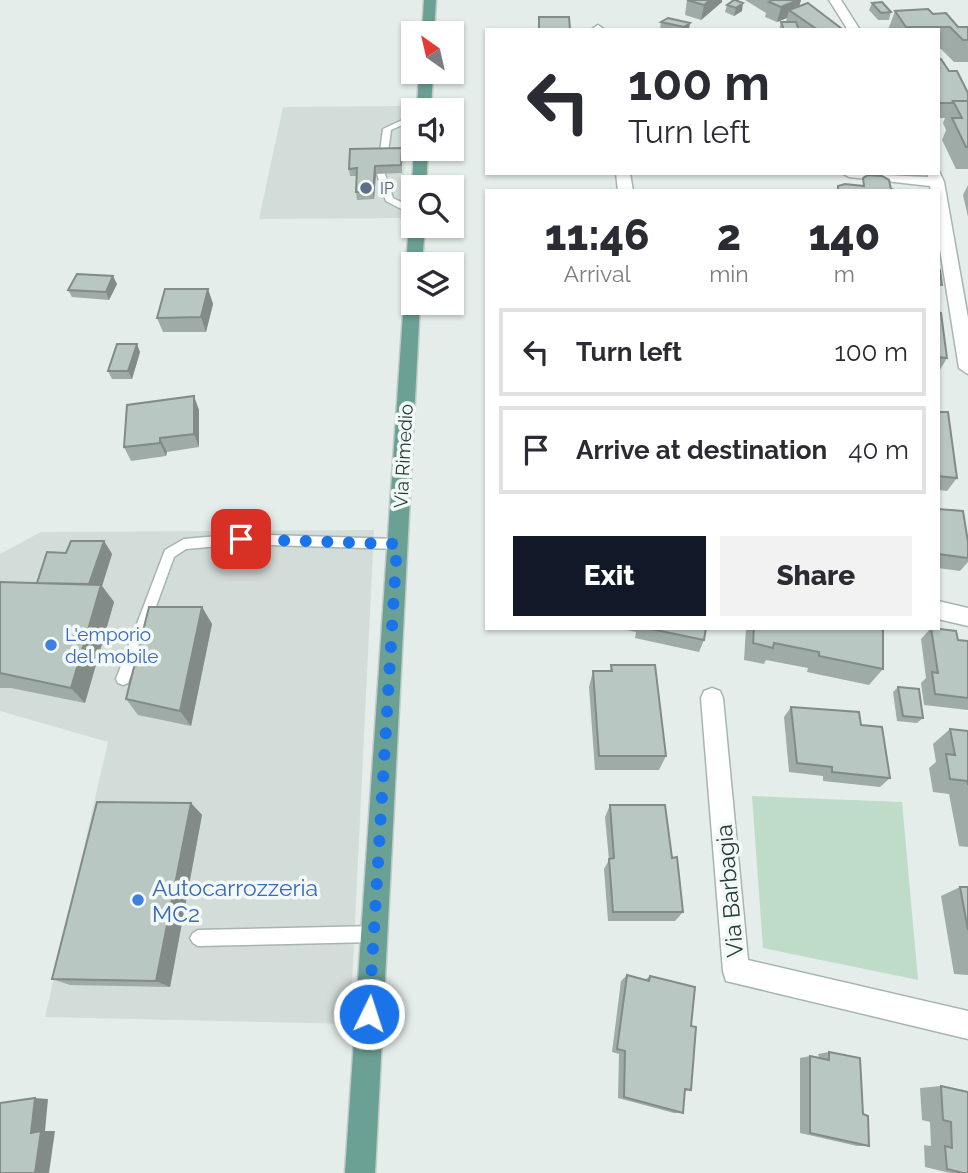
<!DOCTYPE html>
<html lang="en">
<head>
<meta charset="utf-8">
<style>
	body { margin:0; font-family:Raleway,sans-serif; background:#f2f2f3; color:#2b2b33; height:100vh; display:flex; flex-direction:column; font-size:26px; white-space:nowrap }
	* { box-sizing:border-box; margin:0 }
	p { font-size:23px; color:#7c7c81 }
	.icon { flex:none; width:38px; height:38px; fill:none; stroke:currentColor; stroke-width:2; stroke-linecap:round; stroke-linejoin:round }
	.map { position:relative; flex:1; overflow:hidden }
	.sheet { position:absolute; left:485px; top:189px; width:455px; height:441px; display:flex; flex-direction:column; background:#fff; border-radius:0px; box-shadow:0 2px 5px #0004 }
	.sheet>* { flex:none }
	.hud { position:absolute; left:485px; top:28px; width:455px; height:147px; border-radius:0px; box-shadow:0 2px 5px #0004; background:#fff; color:#2b2b33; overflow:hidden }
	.needle { width:46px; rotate:326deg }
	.fabs { position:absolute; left:401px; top:21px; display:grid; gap:14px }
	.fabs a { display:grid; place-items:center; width:63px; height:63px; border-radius:0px; background:#fff; box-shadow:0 2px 5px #0004; font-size:35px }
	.pin { position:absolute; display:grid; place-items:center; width:60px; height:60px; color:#fff; margin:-30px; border-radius:14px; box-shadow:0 4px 10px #0006 }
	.me { position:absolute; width:77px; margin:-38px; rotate:4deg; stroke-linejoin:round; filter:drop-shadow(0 0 5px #0008) }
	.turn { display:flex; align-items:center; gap:24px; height:147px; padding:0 28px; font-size:32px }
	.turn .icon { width:91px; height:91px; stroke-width:2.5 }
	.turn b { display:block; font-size:49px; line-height:60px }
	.eta { display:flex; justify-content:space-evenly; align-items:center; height:119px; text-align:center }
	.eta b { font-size:42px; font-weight:800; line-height:49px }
	.primary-button { display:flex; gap:14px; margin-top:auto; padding:14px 28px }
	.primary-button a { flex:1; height:80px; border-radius:0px; background:#111827; color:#fff; font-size:28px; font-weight:800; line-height:80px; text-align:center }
	.primary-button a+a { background:#f2f2f3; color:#2b2b33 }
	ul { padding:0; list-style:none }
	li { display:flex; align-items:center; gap:21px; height:88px; margin:0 14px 10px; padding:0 14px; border:4px solid #e1e1e2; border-radius:0px }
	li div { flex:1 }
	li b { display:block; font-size:26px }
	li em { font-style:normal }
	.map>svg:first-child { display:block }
	.built { fill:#d2dcd8 }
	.green { fill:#bedcc7 }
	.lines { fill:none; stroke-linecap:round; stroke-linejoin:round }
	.lane-casing { stroke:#a7b5b0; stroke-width:3 }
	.street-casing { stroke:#a7b5b0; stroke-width:3 }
	.primary-casing { stroke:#c2c9c7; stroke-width:3 }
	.lane { fill:#fff; fill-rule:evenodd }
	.street { fill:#fff; fill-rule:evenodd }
	.primary { fill:#6ba094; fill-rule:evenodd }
	.wall { fill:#9faba7 }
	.shaded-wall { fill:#828b88 }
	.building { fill:#b9c7c2; stroke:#828b88; stroke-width:2 }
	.route { stroke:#1a73e8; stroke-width:12; stroke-dasharray:0 21.6 }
	.service-dot { fill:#5c6f8a; stroke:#f4f9f7; stroke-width:2.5 }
	.shop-dot { fill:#3f7fe0; stroke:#f4f9f7; stroke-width:2.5 }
	.labels { text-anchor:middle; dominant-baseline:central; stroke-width:7; stroke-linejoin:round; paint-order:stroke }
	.far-service-label { font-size:16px; fill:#4e5e75; stroke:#f4f9f7; text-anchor:start }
	.street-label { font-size:19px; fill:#243d38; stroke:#f4f9f7 }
	.shop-label { font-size:19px; fill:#366cbe; stroke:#f4f9f7; text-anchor:start }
	.near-shop-label { font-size:23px; fill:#366cbe; stroke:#f4f9f7; text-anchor:start }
	.near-street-label { font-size:23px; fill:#243d38; stroke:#f4f9f7 }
</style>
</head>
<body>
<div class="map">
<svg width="968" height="1173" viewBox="0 0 968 1173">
	<rect width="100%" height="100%" fill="#e4ede9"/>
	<path class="built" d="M409,106L401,218L259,219L283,107Z
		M374,530L350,1024L45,1017L108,742L0,711V554L41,532Z"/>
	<path class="green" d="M752,796L902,802L918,980L763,948Z"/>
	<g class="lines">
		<g class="lane-casing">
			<path id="lane" d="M413,115V120L391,130L385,174L393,198L413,208V215L386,201L377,174L383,129Z
				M241,534L397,539L401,541L403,544L401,547L397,549L241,544L186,549L174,557L128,683L123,685L118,683L116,679L165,550L184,539Z
				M374,926L379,929L382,934L379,939L374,942L198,946L193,943L190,938L193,933L198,930Z"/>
		</g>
		<g class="street-casing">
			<path id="street" d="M829,0H841L860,30H848Z
				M598,25L605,30L592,29Z
				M938,169L944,182L968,318V374L959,368L938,237V191H931L930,186L849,177L842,173L928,177V173H938Z
				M616,173H630L633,191H618Z
				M938,601L968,608V626L938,619Z
				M712,688L720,691L723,698L748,960L968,1011V1039L726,981L723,971L701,698L704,691Z"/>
		</g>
		<g class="primary-casing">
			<path id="primary" d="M424,0H436L434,33H422Z
				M419,72H433L431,110H417Z
				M414,149H428L426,187H412Z
				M413,222V226H425L422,264H413V269L406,264L409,226Z
				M413,279V303H420L375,1173H345L405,284Z"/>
		</g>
		<use href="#lane" class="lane"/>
		<use href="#street" class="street"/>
		<use href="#primary" class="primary"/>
	</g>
	<path class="wall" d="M687,0H722V2L701,20L685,15Z
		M745,0H801L799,7L842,30H779L781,22H786L787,18L777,22L765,17L766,13Z
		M872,3L891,12L889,20H878L869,10Z
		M727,5L742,11L734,16L725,12Z
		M895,11L933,14L958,27H968V62H954L941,49H938V30H888Z
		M668,18L689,30L660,29L661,22Z
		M938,59L968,93V169H956L942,140L946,130L943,123L945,118H938Z
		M402,155V173L376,174L374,199L357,200L356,192L357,176H350L349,169Z
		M968,185V217L963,195Z
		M117,284L109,300L72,297L68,290Z
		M208,289L213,304L206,332H163L157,318Z
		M938,312L947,358L938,373Z
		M140,352L132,379H112L108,371Z
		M199,410V447L167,452L166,456L131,461L124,447Z
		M938,412L957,478L947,491L938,490Z
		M938,509L968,542V562L960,571L938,568Z
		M104,541L112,554L102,586L114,602L85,703L11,688H0V582L37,583L66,553Z
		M202,607L212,624L191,726L138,715L126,699Z
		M616,628H706L704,640L699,652L635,638L636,632Z
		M746,628H883V669L869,685L807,672L808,668L766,660L764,664L744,660Z
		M931,628L958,640L968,641V710L924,705L921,683L926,678L921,639Z
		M611,665L666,756L659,770H595L589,687L593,671H610Z
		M898,687L923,718L917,723L897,721L893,692Z
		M791,707L861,725L890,778L880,787L823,781V776L789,772L784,717Z
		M950,729L968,731V847L959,846L949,794L933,792L929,768L936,762L933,744Z
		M191,803L202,815L170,987L70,985L52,979Z
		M610,805L672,858L683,912L675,921H608L604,869L609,860L605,817Z
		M960,887H968V975L954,974L941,896Z
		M627,975L645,980L650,976L691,1026V1090L685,1091L683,1113H674L618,1098L619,1054L612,1052L621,981Z
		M829,1052L863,1114L869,1146H857L800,1133V1058L810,1056L819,1058L818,1054Z
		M941,1086L968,1173H950L925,1167L924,1145L931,1146L930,1122L922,1120L920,1088Z"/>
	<path class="shaded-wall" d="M710,0H722V2L701,20L704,5Z
		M798,0H801L797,13L789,10L787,18L777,22L781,7Z
		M743,3L742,11L734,16L736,8Z
		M690,23L689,30H684V27Z
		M375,166L376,174L374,199L373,192Z
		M113,276L117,284L109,300L106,292Z
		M208,289L213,304L206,332L201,317Z
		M137,344L140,352L132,379L128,371Z
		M194,396L199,410V447L194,434Z
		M160,438L167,452L166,456L160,443Z
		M104,541L112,554L102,586L114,602L85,703L71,688L87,590Z
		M202,607L212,624L191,726L180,711Z
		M191,803L202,815L170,987L156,981Z
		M35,1098L48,1099L45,1131H55L49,1173H35L31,1133Z"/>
	<path class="building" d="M687,0H710L704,5Z
		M734,0H735L743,3L736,8L727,5Z
		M772,0H798L781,7L769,2Z
		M882,2L891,12L881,13L872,3Z
		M808,3L842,29L839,30H818L789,10Z
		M928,9L933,14L946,13L958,27H968V40H963L950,27H906L895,11Z
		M539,17H569L570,29H539Z
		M668,18L690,23L684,27L661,22Z
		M781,22H796L799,30H784Z
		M938,59H941L949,71H957L968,93V101H953L952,103H939Z
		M953,101H968V147H966L952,118H962Z
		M402,148L401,165L375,166L373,192H356L357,168L349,169L350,149Z
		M868,175L882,176L889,180L891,189L898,191H838V186L845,184L864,186L863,178Z
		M938,269L940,270L942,285L938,284Z
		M77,274L113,276L106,292L68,290Z
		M165,289H208L201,317L157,318Z
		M938,312L941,313L947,358L938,357Z
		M117,344H137L128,371H108Z
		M194,396V434L160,438V443L124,447L127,405Z
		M938,412H948L957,478L938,476Z
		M938,509L963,511L968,542V558L938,554Z
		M71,541H104L89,584L37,583L47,552L66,553Z
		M0,582L101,585L71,688L0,673Z
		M149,607H202L180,711L126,699Z
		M646,628H706L704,640Z
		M754,628H883V669L819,656V652L774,643L773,648L753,643Z
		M931,628L956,631L958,640L968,641V698L935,694L932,672L938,673Z
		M611,665H655L666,756H599L593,671H612Z
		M898,687L919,689L923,718L903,716Z
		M791,707L859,712L861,725L882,727L890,778L832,772V767L797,763Z
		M950,729L968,731V785L967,781L950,779L946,754L955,755Z
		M97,802L191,803L156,981L52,979Z
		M610,805H665L672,858L677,857L683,912H613L609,859L614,858Z
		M960,887H968V930Z
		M627,975L649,981L650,976L695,987L691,1026L696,1027L691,1090L685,1089L683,1113L624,1097L625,1051L617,1049Z
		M829,1052L860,1058L863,1114L868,1116L869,1146L810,1133V1056L829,1060Z
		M941,1086L968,1092V1173H963L947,1169L945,1146L952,1148L951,1122L943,1120Z
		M35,1098L31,1133L41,1131L35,1173H0V1103Z"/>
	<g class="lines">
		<path class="route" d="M241,539L397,544L369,1014"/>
	</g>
	<circle class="service-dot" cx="366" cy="188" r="7"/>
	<g class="shop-dot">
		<circle cx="51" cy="645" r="7"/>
		<circle cx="138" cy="900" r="7"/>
	</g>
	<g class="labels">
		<g class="far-service-label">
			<text x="380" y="188">IP</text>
		</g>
		<g class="street-label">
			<text transform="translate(403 456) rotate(-87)">Via Rimedio</text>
		</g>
		<g class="shop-label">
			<text x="65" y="634">L'emporio<tspan x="65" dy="22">del mobile</tspan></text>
		</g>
		<g class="near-shop-label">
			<text x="152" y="887">Autocarrozzeria<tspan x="152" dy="26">MC2</tspan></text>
		</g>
		<g class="near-street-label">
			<text transform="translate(729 891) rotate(-95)">Via Barbagia</text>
		</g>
	</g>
</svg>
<div class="fabs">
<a><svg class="needle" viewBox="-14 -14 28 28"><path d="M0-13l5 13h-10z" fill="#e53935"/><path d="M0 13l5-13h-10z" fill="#7c7c81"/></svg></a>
<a><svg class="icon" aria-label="sound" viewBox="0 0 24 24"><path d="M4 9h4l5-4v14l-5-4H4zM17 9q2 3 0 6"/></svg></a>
<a><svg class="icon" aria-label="search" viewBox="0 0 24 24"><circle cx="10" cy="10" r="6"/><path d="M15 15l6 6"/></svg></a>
<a><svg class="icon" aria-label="layers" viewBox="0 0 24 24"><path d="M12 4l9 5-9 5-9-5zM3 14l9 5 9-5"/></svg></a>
</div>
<div class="pin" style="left:241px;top:539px;background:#d93025"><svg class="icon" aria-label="arrive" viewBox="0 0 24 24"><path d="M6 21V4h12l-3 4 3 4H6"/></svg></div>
<svg class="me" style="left:369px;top:1014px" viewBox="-20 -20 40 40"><circle r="17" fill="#1a73e8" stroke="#fff" stroke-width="3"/><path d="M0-11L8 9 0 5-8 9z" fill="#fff"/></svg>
<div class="hud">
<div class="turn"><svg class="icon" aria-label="left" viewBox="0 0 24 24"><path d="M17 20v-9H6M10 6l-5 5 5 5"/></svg><div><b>100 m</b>Turn left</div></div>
</div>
<section class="sheet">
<div class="eta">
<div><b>11:46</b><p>Arrival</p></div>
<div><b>2</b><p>min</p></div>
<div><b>140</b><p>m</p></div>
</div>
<ul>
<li><svg class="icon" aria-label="left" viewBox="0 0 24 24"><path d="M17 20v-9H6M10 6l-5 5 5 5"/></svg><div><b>Turn left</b></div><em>100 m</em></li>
<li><svg class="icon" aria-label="arrive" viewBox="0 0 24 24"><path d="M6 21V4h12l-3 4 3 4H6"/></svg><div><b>Arrive at destination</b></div><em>40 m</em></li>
</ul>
<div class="primary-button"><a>Exit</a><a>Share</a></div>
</section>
</div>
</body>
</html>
